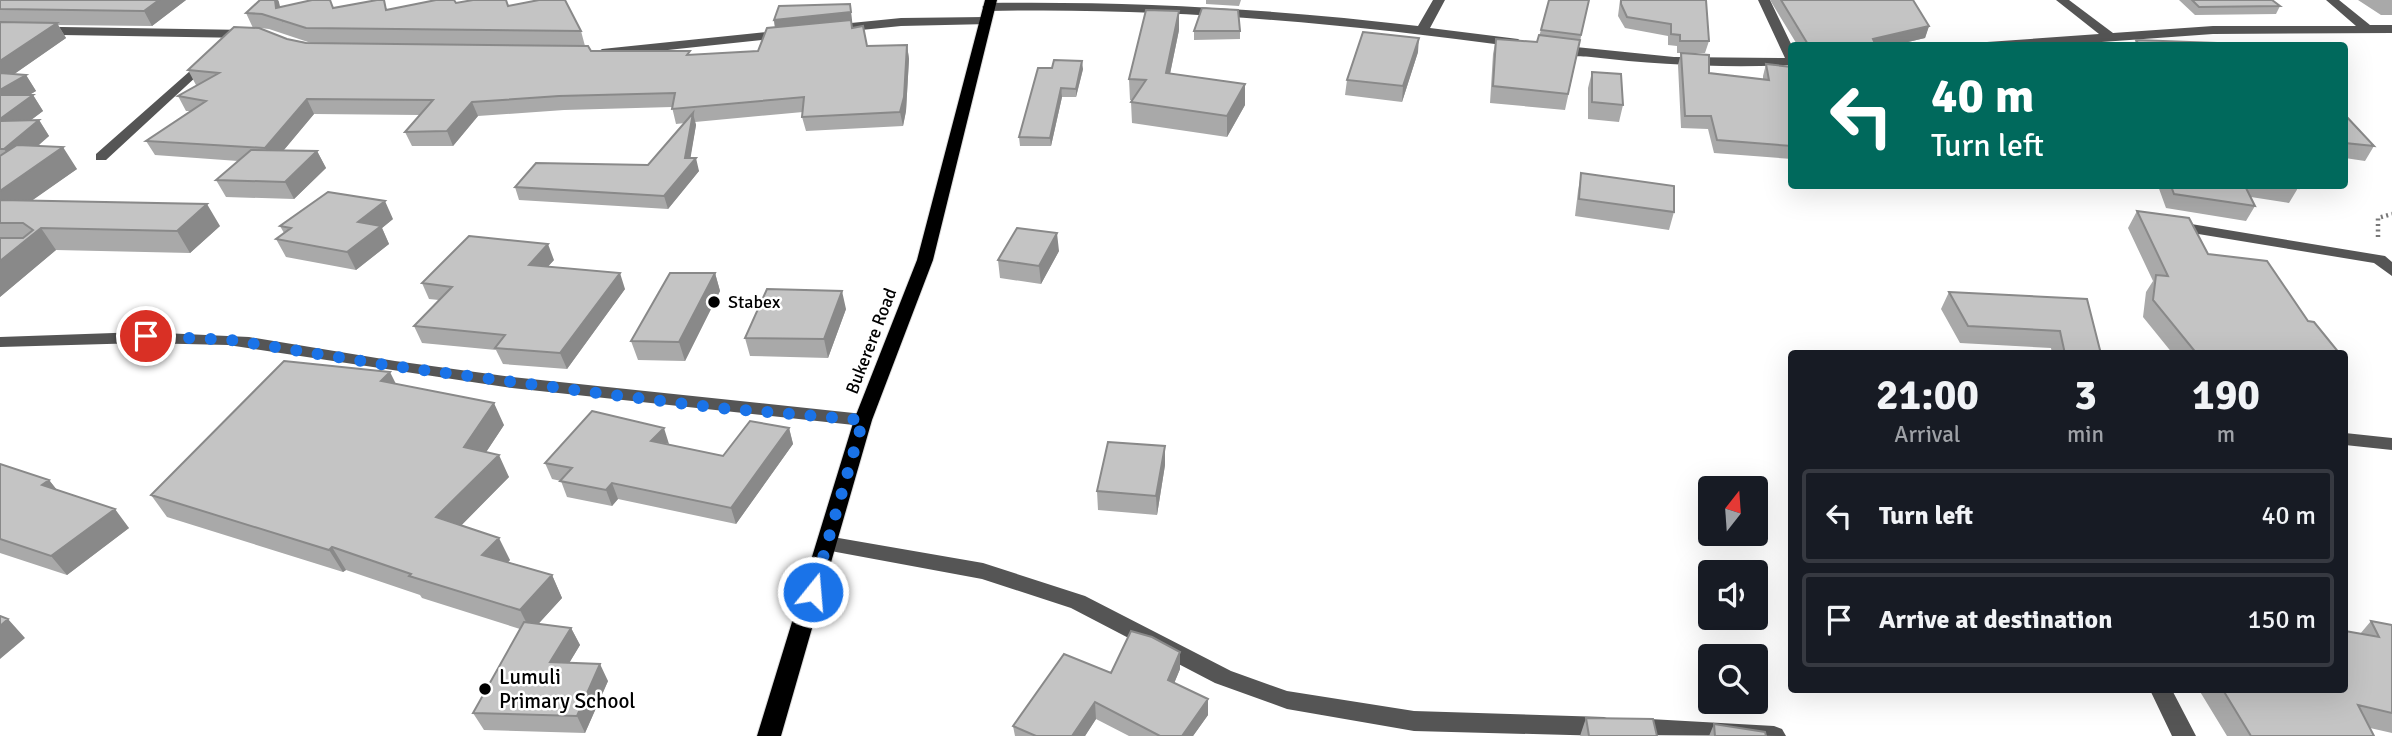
<!DOCTYPE html>
<html lang="en">
<head>
<meta charset="utf-8">
<style>
	body { margin:0; font-family:Signika,sans-serif; background:#20242c; color:#f1f3f6; height:100vh; display:flex; flex-direction:column; font-size:26px; white-space:nowrap }
	* { box-sizing:border-box; margin:0 }
	p { font-size:23px; color:#9ea1a6 }
	.icon { flex:none; width:38px; height:38px; fill:none; stroke:currentColor; stroke-width:2; stroke-linecap:round; stroke-linejoin:round }
	.map { position:relative; flex:1; overflow:hidden }
	.details { position:absolute; left:1788px; top:350px; width:560px; height:343px; display:flex; flex-direction:column; background:#171b24; border-radius:7px; box-shadow:0 7px 28px #0002 }
	.details>* { flex:none }
	.hud { position:absolute; left:1788px; top:42px; width:560px; height:147px; border-radius:7px; box-shadow:0 7px 28px #0002; background:#00695c; color:#fff; overflow:hidden }
	.needle { width:46px; rotate:17deg }
	.buttons { position:absolute; left:1698px; top:476px; display:grid; gap:14px }
	.buttons a { display:grid; place-items:center; width:70px; height:70px; border-radius:7px; background:#171b24; box-shadow:0 7px 28px #0002; font-size:35px }
	.pin { position:absolute; display:grid; place-items:center; width:60px; height:60px; color:#fff; margin:-30px; border:4px solid #fff; border-radius:50%; box-shadow:0 2px 7px #0007 }
	.me { position:absolute; width:77px; margin:-38px; rotate:17deg; stroke-linejoin:round; filter:drop-shadow(0 0 5px #0008) }
	.turn { display:flex; align-items:center; gap:24px; height:147px; padding:0 28px; font-size:32px }
	.turn .icon { width:91px; height:91px; stroke-width:2.5 }
	.turn b { display:block; font-size:49px; line-height:60px }
	.eta { display:flex; justify-content:space-evenly; align-items:center; height:119px; text-align:center }
	.eta b { font-size:42px; font-weight:700; line-height:49px }
	ul { padding:0; list-style:none }
	li { display:flex; align-items:center; gap:21px; height:94px; margin:0 14px 10px; padding:0 14px; border:4px solid #363941; border-radius:7px }
	li div { flex:1 }
	li b { display:block; font-size:26px }
	li em { font-style:normal }
	.map>svg:first-child { display:block }
	.lines { fill:none; stroke-linecap:round; stroke-linejoin:round }
	.major-casing { stroke:#dbdbdb; stroke-width:2 }
	.path { stroke:#777; stroke-width:4.5; stroke-dasharray:2 3.5; stroke-linecap:butt }
	.minor { fill:#555; fill-rule:evenodd }
	.major { fill:#000; fill-rule:evenodd }
	.wall { fill:#a9a9a9; fill-rule:evenodd }
	.shaded-wall { fill:#898989 }
	.building { fill:#c4c4c4; stroke:#898989; stroke-width:2 }
	.route { stroke:#1a73e8; stroke-width:12; stroke-dasharray:0 21.6 }
	.poi-dot { fill:#000; stroke:#fff; stroke-width:2.5 }
	.labels { text-anchor:middle; dominant-baseline:central; stroke-width:5; stroke-linejoin:round; paint-order:stroke }
	.poi-label { font-size:18px; fill:#000; stroke:#fff; text-anchor:start }
	.street-label { font-size:18px; fill:#000; stroke:#fff }
	.near-poi-label { font-size:21px; fill:#000; stroke:#fff; text-anchor:start }
</style>
</head>
<body>
<div class="map">
<svg width="2392" height="736" viewBox="0 0 2392 736">
	<rect width="100%" height="100%" fill="#fff"/>
	<g class="lines">
		<g class="major-casing">
			<path id="major" d="M985,0H997L933,260L872,420L781,736H757L854,420L917,260Z"/>
		</g>
		<path class="path" d="M2378,237V218L2392,214"/>
		<path class="minor" d="M1433,0H1445L1430,28L1518,39L1524,43L1518,47C1342,23 1166,7 988,11L982,7L988,3C1132,1 1275,9 1418,26Z
			M1758,0H1770L1792,46V65C1725,68 1658,65 1591,57C1579,56 1559,57 1550,49L1556,45L1674,57L1785,58Z
			M2056,0H2069L2113,33L2213,26H2356L2326,0H2339L2370,25H2392V33L2213,34L2046,46H1981L1987,42L2099,34Z
			M985,17L989,18V24L901,26L831,33L825,29L831,25L901,18Z
			M0,26L248,30L254,34L248,38L0,34Z
			M786,30L792,34L790,37L602,57L596,53L602,49Z
			M207,56L211,57V63L106,160H96V154Z
			M2179,222L2385,256L2392,262V276L2374,263L2174,230L2171,227L2174,224Z
			M142,332L249,337L395,361L512,377L863,414L872,420L863,426L512,388L228,345L142,343L0,347V337Z
			M2345,433L2392,438V450L2345,445Z
			M827,536L983,563L1085,596L1231,671L1287,691L1414,711L1604,717L1612,720L1616,727L1612,734L1606,736L1414,731L1287,709L1215,683L1071,608L982,579L820,549L817,544L820,539Z
			M2150,690H2172L2196,736H2172Z
			M1632,718L1774,726L1782,729L1786,736L1624,735L1620,728L1624,721Z"/>
		<use href="#major" class="major"/>
	</g>
	<path class="wall" d="M0,0H186L152,26L58,25L66,38L14,74L26,75L36,91L29,95H33L43,111L31,120H39L49,136L38,146L77,169L32,200L220,226L190,253L56,250L0,297Z
		M260,0H278L280,7L388,10L456,3L508,6L581,31L585,46L591,51L691,55L758,51L775,27L774,20L851,12L852,28L867,46L907,45L909,59L906,111L903,126L806,131L802,117L803,112L695,122L696,125L690,158L699,171L668,209L519,200L515,187L648,165L685,123L676,124L672,107L564,110L478,116L453,146H412L405,132L420,115L314,114L283,151H317L326,168L294,199L226,197L216,180L238,161L155,155L146,141L190,111H186L178,96L198,85H196L188,70L253,28L246,13ZM260,28L269,29L311,43L287,39Z
		M1206,0H1241L1239,6L1206,4Z
		M1589,0L1565,110L1490,103L1493,54L1496,39L1537,42L1541,30Z
		M1620,0H1706L1709,41L1705,53H1677V46L1668,45V36L1625,28L1618,16Z
		M1770,0H1913L1929,26L1925,38L1891,46H1798Z
		M2179,0H2272L2280,6L2276,14L2195,15Z
		M2358,0H2392V15H2381Z
		M1179,30L1170,74L1245,105L1227,137L1132,123L1131,102L1133,100H1130L1129,79Z
		M1194,31H1240V39L1194,40Z
		M2136,40L2272,46H2133Z
		M1418,52L1402,102L1345,95L1347,80Z
		M1681,53L1709,73L1763,80V76L1766,64L1792,67V159L1714,153L1708,129L1681,128L1678,65Z
		M1038,68L1083,69L1076,97H1062L1051,146H1020L1019,137Z
		M1592,72L1623,105L1619,122L1588,119V88Z
		M2345,115L2374,146L2365,161L2345,158Z
		M1581,173L1674,212L1669,230L1575,216L1578,191Z
		M2158,186H2297L2298,188L2289,203L2251,197L2255,206L2246,221L2166,208Z
		M2137,211L2208,254L2308,321L2340,354H2173L2143,317L2146,292L2153,281L2128,228Z
		M393,219L382,228L389,244L356,270L286,257L276,239L284,233L280,226Z
		M1059,251L1041,284L1000,278L998,260Z
		M554,260L548,266L625,289L567,369L503,364L496,350L422,343L414,326L439,300L429,299L422,283Z
		M715,273L720,291L685,361L638,360L631,341Z
		M1949,292L2087,299L2101,354H2052L2051,348L1960,343L1941,309Z
		M846,309L828,358L750,356L745,338Z
		M396,384L504,425L486,452L509,477L461,525L510,560L508,562L552,575L562,598L538,624L571,628L580,645L569,663L608,681L585,733L484,730L473,713L520,629L422,598L420,595L346,570L343,572L167,517L151,495Z
		M789,428L793,444L736,524L618,499L612,506L567,497L561,481L552,479L545,463L669,445L723,456Z
		M1165,446V465L1157,515L1098,510L1097,491Z
		M0,464L49,480L57,490L129,528L67,575L0,553Z
		M2371,621L2392,625V733L2370,728L2374,736H2227L2199,690H2345L2360,634Z
		M1180,652V669L1174,683L1208,699V715L1193,736H1129L1096,719L1085,736H1015L1013,726L1111,673Z
		M1586,718L1589,736H1580Z
		M1714,724L1766,736H1709Z"/>
	<path class="shaded-wall" d="M159,0H186L152,26L144,11Z
		M275,0H278L279,2L283,23L276,8Z
		M850,4L852,20L775,28L774,20Z
		M1179,11V30L1166,93V73Z
		M57,23L66,38L0,84V61Z
		M1929,26L1925,38L1891,46H1870L1873,39Z
		M1419,38L1418,52L1402,102L1403,86Z
		M907,45L909,59L906,111L903,126L900,112Z
		M1082,61L1083,69L1076,97V89Z
		M26,75L36,91L2,111L0,107V90Z
		M1245,84V105L1227,137V116Z
		M1061,88L1062,97L1051,146L1050,138Z
		M33,95L43,111L7,138L0,127V119Z
		M307,99L314,114L273,163L265,148Z
		M472,102L478,116L453,146L447,131Z
		M693,113L696,125L689,167L696,158L699,171L668,209L664,196L685,158Z
		M39,120L49,136L15,165L4,149Z
		M63,147L77,169L3,221L0,218V191Z
		M317,151L326,168L294,199L285,182Z
		M385,201L393,219L382,228L389,244L356,270L347,252L358,222Z
		M207,204L220,226L190,253L177,231Z
		M41,228L56,250L0,297V261Z
		M1057,233L1059,251L1041,284L1039,266Z
		M548,244L554,260L535,281L529,265Z
		M620,273L625,289L567,369L560,353Z
		M715,273L720,291L685,361L679,342Z
		M842,291L846,309L828,358L824,339Z
		M390,372L401,394L381,381Z
		M494,403L504,425L475,469L464,447Z
		M664,428L669,444L651,441Z
		M789,428L793,444L736,524L731,508Z
		M1165,446V465L1157,515L1156,496Z
		M499,455L509,477L448,539L436,517Z
		M49,480L64,499L42,485Z
		M612,483L618,499L612,506L606,490Z
		M115,509L129,528L67,575L51,556Z
		M499,538L510,560L494,577L482,555Z
		M332,547L346,570L343,572L329,550Z
		M552,575L562,598L531,632L520,610Z
		M8,619L25,638L0,659V626Z
		M571,628L580,645L559,680L550,662Z
		M1180,652V669L1169,696L1168,680Z
		M600,664L608,681L585,733L577,716Z
		M1208,699V715L1193,736H1182Z
		M1095,702L1096,719L1085,736H1072Z"/>
	<path class="building" d="M0,0H159L144,11L0,9Z
		M260,0H275L276,8L312,0H330L333,8L377,0H384L386,10L436,0H454L456,3L473,0H506L508,6L539,0H565L581,31L306,28L262,14L246,13Z
		M1549,0H1589L1581,35L1541,30Z
		M1621,0H1706L1709,41H1680V35L1671,34V24L1627,17L1621,4Z
		M1781,0H1913L1929,26L1873,39L1876,46H1809Z
		M2192,0H2272L2280,6L2199,7Z
		M850,4L851,12L774,20L779,6Z
		M1202,8L1238,10L1240,31H1194Z
		M1146,10L1179,11L1166,73L1245,84L1227,116L1131,102L1146,80L1129,79Z
		M851,20L852,28L863,26L867,46L907,45L904,97L900,112L802,117L804,97L672,109L675,93L559,96L472,102L447,131L405,132L433,100L307,99L265,148L146,141L206,101L178,96L219,73L188,70L234,27L259,28L287,39L306,43L588,46L591,51H690L687,55L758,51L767,28Z
		M0,22L57,23L0,61Z
		M1363,32L1419,38L1403,86L1347,80Z
		M1539,35L1580,40L1568,94L1493,86L1496,39L1537,42Z
		M2136,40L2271,45L2272,46H2140Z
		M1681,53L1709,55V73L1769,80L1766,64L1792,67V146L1717,140L1711,116H1685Z
		M1054,60L1082,61L1076,89L1061,88L1050,138L1019,137L1038,68H1052Z
		M1592,72L1621,74L1623,105L1592,102Z
		M0,73L26,75L0,90Z
		M0,95H33L0,119Z
		M693,113L685,158H696L664,196L515,187L536,163L648,165Z
		M2345,115L2374,146L2345,143Z
		M39,120L4,149H0V121Z
		M17,145L63,147L0,191V156Z
		M251,150L317,151L285,182L216,180Z
		M1581,173L1674,186V212L1579,199Z
		M2171,186H2245L2255,206L2174,194Z
		M2281,186H2297L2298,188Z
		M328,192L385,201L358,222L381,226L347,252L276,239L291,228L280,226Z
		M0,200L207,204L177,231L41,228L0,261V238H23L33,230L23,223H0Z
		M2137,211L2189,218L2208,254L2267,261L2308,321L2314,322L2340,354H2197L2153,300L2156,275L2168,276Z
		M1017,228L1057,233L1039,266L998,260Z
		M469,236L548,244L529,265L620,273L560,353L495,348L505,335L414,326L452,287L422,283Z
		M670,273H715L679,342L631,341Z
		M767,289L842,291L824,339L745,338Z
		M1949,292L2087,299L2101,354H2065L2060,331L1968,326Z
		M284,361L390,372L381,381L494,403L464,447L499,455L436,517L499,538L482,555L552,575L520,610L409,576L411,574L332,547L329,550L151,495Z
		M592,411L664,428L651,441L723,456L750,421L789,428L731,508L612,483L606,490L560,481L572,468L545,463Z
		M1108,442L1165,446L1156,496L1097,491Z
		M0,464L49,480L42,485L115,509L51,556L0,539Z
		M0,616L8,619L0,626Z
		M2371,621L2392,625V713L2358,705L2374,736H2251L2223,690H2345V631L2379,637Z
		M524,622L571,628L550,662L600,664L577,716L473,713Z
		M1131,631L1152,637L1180,652L1168,680L1208,699L1182,736H1160L1095,702L1072,736H1036L1013,726L1064,654L1111,673Z
		M1586,718L1653,719L1657,736H1589Z
		M1714,724L1765,732L1766,736H1715Z"/>
	<g class="lines">
		<path class="route" d="M146,336L231,340L393,366L605,394L719,408L863,420L813,592"/>
	</g>
	<g class="poi-dot">
		<circle cx="714" cy="302" r="7"/>
		<circle cx="485" cy="689" r="7"/>
	</g>
	<g class="labels">
		<g class="poi-label">
			<text x="728" y="302">Stabex</text>
		</g>
		<g class="street-label">
			<text transform="translate(871 341) rotate(-69)">Bukerere Road</text>
		</g>
		<g class="near-poi-label">
			<text x="499" y="677">Lumuli<tspan x="499" dy="24">Primary School</tspan></text>
		</g>
	</g>
</svg>
<div class="buttons">
<a><svg class="needle" viewBox="-14 -14 28 28"><path d="M0-13l5 13h-10z" fill="#e53935"/><path d="M0 13l5-13h-10z" fill="#9ea1a6"/></svg></a>
<a><svg class="icon" aria-label="sound" viewBox="0 0 24 24"><path d="M4 9h4l5-4v14l-5-4H4zM17 9q2 3 0 6"/></svg></a>
<a><svg class="icon" aria-label="search" viewBox="0 0 24 24"><circle cx="10" cy="10" r="6"/><path d="M15 15l6 6"/></svg></a>
</div>
<div class="pin" style="left:146px;top:336px;background:#d93025"><svg class="icon" aria-label="arrive" viewBox="0 0 24 24"><path d="M6 21V4h12l-3 4 3 4H6"/></svg></div>
<svg class="me" style="left:813px;top:592px" viewBox="-20 -20 40 40"><circle r="17" fill="#1a73e8" stroke="#fff" stroke-width="3"/><path d="M0-11L8 9 0 5-8 9z" fill="#fff"/></svg>
<div class="hud">
<div class="turn"><svg class="icon" aria-label="left" viewBox="0 0 24 24"><path d="M17 20v-9H6M10 6l-5 5 5 5"/></svg><div><b>40 m</b>Turn left</div></div>
</div>
<section class="details">
<div class="eta">
<div><b>21:00</b><p>Arrival</p></div>
<div><b>3</b><p>min</p></div>
<div><b>190</b><p>m</p></div>
</div>
<ul>
<li><svg class="icon" aria-label="left" viewBox="0 0 24 24"><path d="M17 20v-9H6M10 6l-5 5 5 5"/></svg><div><b>Turn left</b></div><em>40 m</em></li>
<li><svg class="icon" aria-label="arrive" viewBox="0 0 24 24"><path d="M6 21V4h12l-3 4 3 4H6"/></svg><div><b>Arrive at destination</b></div><em>150 m</em></li>
</ul>
</section>
</div>
</body>
</html>
